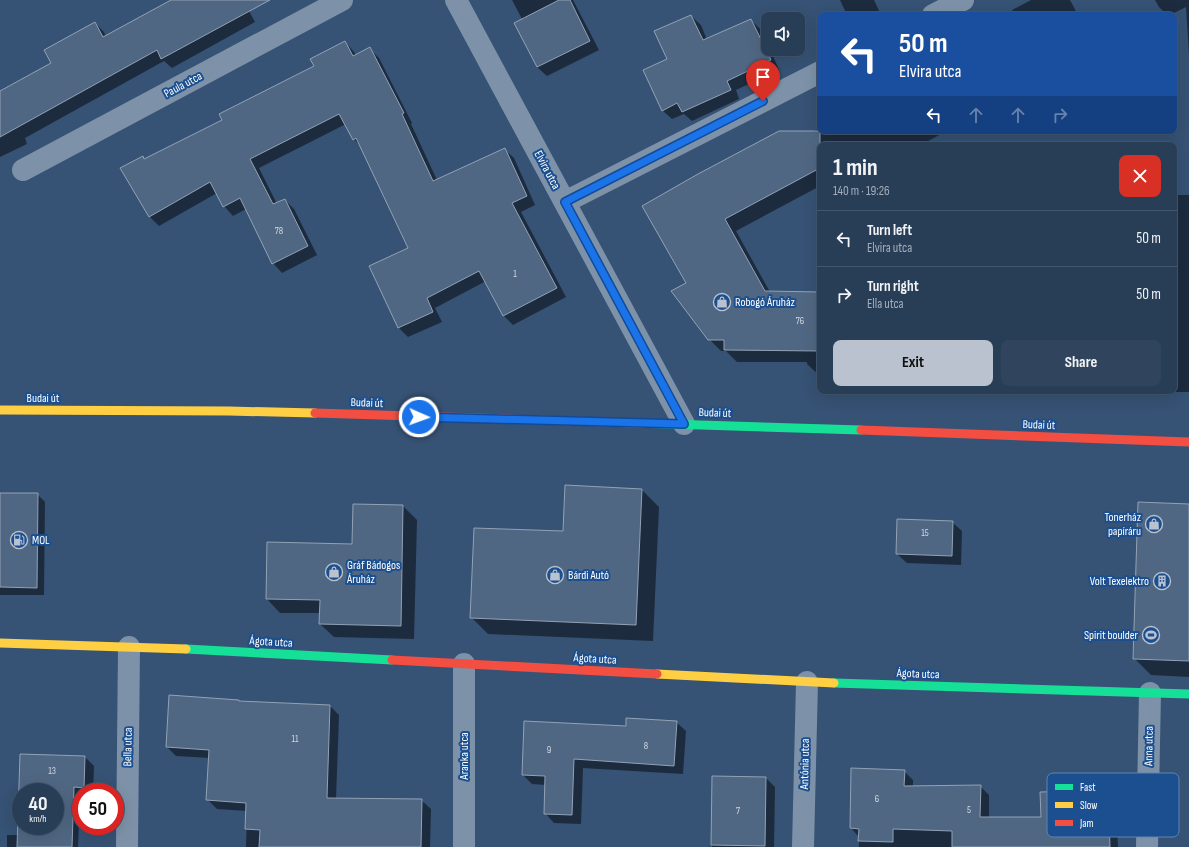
<!DOCTYPE html>
<html lang="en">
<head>
<meta charset="utf-8">
<style>
	body { margin:0; font-family:"Sofia Sans Condensed",sans-serif; background:#30455d; color:#f1f3f6; height:100vh; display:flex; flex-direction:column; font-size:15px; white-space:nowrap }
	* { box-sizing:border-box; margin:0 }
	p { font-size:13px; color:#a5aeba }
	.icon { flex:none; width:22px; height:22px; fill:none; stroke:currentColor; stroke-width:2; stroke-linecap:round; stroke-linejoin:round }
	.map { position:relative; flex:1; overflow:hidden }
	.panel { position:absolute; left:817px; top:142px; width:360px; height:252px; display:flex; flex-direction:column; background:#283e57; border-radius:8px; box-shadow:0 4px 16px #0002,0 0 0 1px #44576d }
	.panel>* { flex:none }
	.top-card { position:absolute; left:817px; top:12px; width:360px; height:122px; border-radius:8px; box-shadow:0 4px 16px #0002,0 0 0 1px #44576d; background:#1a4fa0; color:#fff; overflow:hidden }
	.fabs { position:absolute; left:761px; top:12px; display:grid; gap:8px }
	.fabs a { display:grid; place-items:center; width:44px; height:44px; border-radius:8px; background:#283e57; box-shadow:0 4px 16px #0002,0 0 0 1px #44576d; font-size:20px }
	.speed { position:absolute; left:12px; top:783px; display:flex; gap:8px; font-size:20px; font-weight:700; text-align:center }
	.speed>* { display:grid; place-content:center; width:52px; height:52px; border-radius:50%; background:#283e57; box-shadow:0 4px 16px #0002,0 0 0 1px #44576d; line-height:1 }
	.speed small { font-size:10px; font-weight:400 }
	.speed .limit { border:6px solid #d22; background:#fff; color:#111 }
	.pin { position:absolute; display:grid; place-items:center; width:34px; height:34px; color:#fff; margin:-41px -17px; border-radius:50% 50% 50% 0; rotate:-45deg; box-shadow:0 0 4px #0007 }
	.pin .icon { rotate:45deg }
	.me { position:absolute; width:44px; margin:-22px; rotate:92deg; stroke-linejoin:round; filter:drop-shadow(0 0 3px #0008) }
	.turn { display:flex; align-items:center; gap:14px; height:84px; padding:0 16px; font-size:18px }
	.turn .icon { width:52px; height:52px; stroke-width:2.5 }
	.turn b { display:block; font-size:28px; line-height:34px }
	.lanes { display:flex; align-items:center; height:38px; padding:0 16px; background:#0003; justify-content:center; gap:20px; direction:ltr }
	.lanes .off { opacity:.35 }
	.round { display:grid; place-items:center; flex:none; width:42px; height:42px; border-radius:8px; background:#30455d }
	.headline { display:flex; align-items:center; justify-content:space-between; height:68px; padding:0 16px }
	h1 { font-size:24px; font-weight:700; line-height:30px }
	.action { display:flex; gap:8px; margin-top:auto; padding:8px 16px }
	.action a { flex:1; height:46px; border-radius:8px; background:#b9c2ce; color:#111; font-size:16px; font-weight:700; line-height:46px; text-align:center }
	.action a+a { background:#30455d; color:#f1f3f6 }
	ul { padding:0; list-style:none }
	li { display:flex; align-items:center; gap:12px; height:56px; padding:0 16px; border-top:1px solid #44576d }
	li div { flex:1 }
	li b { display:block; font-size:15px }
	li em { font-style:normal }
	.map>svg:first-child { display:block }
	.shadow { fill:#0007; fill-rule:evenodd }
	.building { fill:#506783; stroke:#92a2b6; fill-rule:evenodd }
	.lines { fill:none; stroke-linecap:round; stroke-linejoin:round }
	.street { stroke:#7d92a8; stroke-width:22 }
	.fast { stroke:#16e098; stroke-width:9 }
	.slow { stroke:#ffcf43; stroke-width:9 }
	.jam { stroke:#f24e42; stroke-width:9 }
	.route-casing { stroke:#114b97; stroke-width:10 }
	.route { stroke:#1a73e8; stroke-width:7 }
	.labels { text-anchor:middle; dominant-baseline:central; stroke-width:4; stroke-linejoin:round; paint-order:stroke }
	.number-label { font-size:10px; fill:#d3d9e0 }
	.street-label { font-size:12px; fill:#fff; stroke:#1b4f8f }
	.poi-label { font-size:12px; fill:#fff; stroke:#1b4f8f; text-anchor:start }
	.key { fill:#1b4f8f; stroke:#5f84b1; stroke-width:1 }
	.key-label { font-size:11px; fill:#fff }
</style>
</head>
<body>
<div class="map">
<svg width="1189" height="847" viewBox="0 0 1189 847">
	<rect width="100%" height="100%" fill="#365274"/>
	<path class="shadow" d="M173,0H243L255,22L172,68L164,61L25,138L27,144L0,157V93L52,63L95,23L104,32L106,37Z
		M512,0H573L599,50L547,76L537,67L522,19Z
		M840,0H874L881,15H847Z
		M1031,0H1070L1078,15H1015L1012,10Z
		M1155,0H1189V55L1186,7L1170,15H1167L1159,7Z
		M691,16L701,25L707,40L751,20L760,29L768,46V49H770L779,70L736,90L739,99L692,121L684,114L672,119L662,110L669,60Z
		M345,42L354,52L356,55L369,48L379,58L412,123L411,124L437,180L504,149L514,158L535,205L521,212L566,297L513,325L504,316L486,281L435,308L442,322L408,337L399,328L370,266L409,248L362,148L354,139L346,124L259,168L277,204L285,200L294,209L317,255L282,273L273,263L246,209L233,216L224,206L217,193L159,226L150,217L142,157L145,160L223,121L315,66Z
		M820,128V131H947L928,141L930,145H820V186L736,231L770,292L820,293V376L807,364V362H737L726,351H721L709,339L687,283L643,206L791,142Z
		M1174,195H1189V392H1173L1172,391H1174Z
		M642,490L659,507L653,641L488,634L471,617L564,532Z
		M0,494H37L45,502L44,595H0Z
		M354,505L403,506L417,520L414,639L334,637L320,624V613H280L267,599L268,543L353,545Z
		M1189,505V677L1151,675L1134,658Z
		M952,522L962,531L961,565L907,563L897,554Z
		M240,702L330,706L339,715L336,799L421,800L431,809L430,847H246L247,811L217,809L207,799L210,758L176,756L167,747Z
		M676,722L686,731L683,774L583,768L581,824L554,823L545,813L546,785L532,784L523,775L627,727Z
		M21,755L85,757L94,766L93,792H81V821H79L78,847H0H7V835H19ZM21,792H55V826H21Z
		M904,771L913,780V786H980L989,795V818H1042L1107,791L1116,800L1118,847H859V837L851,828Z
		M713,777L766,778L775,787L774,847H712Z"/>
	<path class="building" d="M171,0H270L161,59L157,50L0,137V91L51,63L44,50L95,22L103,37Z
		M559,0H570L590,41L537,67L514,23Z
		M691,15L703,40L751,19L771,60L727,81L731,90L682,112L677,103L662,111L643,70L667,59L654,31Z
		M345,41L353,56L370,47L404,113L402,114L433,181L505,148L527,196L512,203L557,288L503,316L479,271L427,298L433,312L398,328L369,266L408,248L356,138L353,140L339,114L250,159L273,204L285,199L308,246L272,264L240,198L223,207L210,182L149,217L120,168L143,156L144,159L222,120L219,114L314,66L310,59Z
		M779,131H820V168L725,219L765,291L820,292V351L724,350V340H708L671,291L686,283L642,206L698,174Z
		M565,485L642,489L636,625L470,618L474,528L563,531Z
		M0,493H38L37,588L0,587Z
		M1138,502L1189,504V661L1133,659Z
		M353,504L403,505L401,626L319,624L320,600L266,599L267,542L352,544Z
		M897,519L953,521L952,556L896,554Z
		M169,695L239,700V701L330,705L327,798L422,799L421,847H259L260,830L245,829L246,803L206,800L209,750L166,747Z
		M626,718L677,721L674,766L574,759L572,815L544,814L545,776L522,775L524,721L626,726Z
		M20,754L85,756L84,788L74,787L72,847H17ZM21,792H55V826H21Z
		M851,768L905,770L904,786L981,785L980,817H1041L1040,792L1108,790L1110,847H952V831L893,829V842L858,841L859,829L850,828Z
		M712,776L766,777L765,846L711,845Z"/>
	<g class="lines">
		<path class="street" d="M456,0L684,424
			M933,15L963,0
			M23,170L342,0
			M565,202L820,72
			M127,847L129,647
			M464,847V664
			M803,847L807,682
			M1147,847L1150,693"/>
		<path class="fast" d="M604,422L861,430
			M186,649L392,660
			M834,683L1189,694"/>
		<path class="slow" d="M0,410L229,411L315,413
			M0,643L186,649
			M657,674L834,683"/>
		<path class="jam" d="M315,413L604,422
			M861,430L1189,442
			M392,660L657,674"/>
	</g>
	<g class="lines">
		<g class="route-casing">
			<path id="route" d="M419,417L684,424L565,202L763,101"/>
		</g>
		<use href="#route" class="route"/>
	</g>
	<defs>
		<g id="shop-ring" transform="scale(0.9)"><circle r="9.5" fill="#1b4f8f" stroke="#b9c2ce" stroke-width="1.5"/><path d="M-5-2.5h2.3a2.7 3.5 0 0 1 5.4 0H5L5.5 6h-11ZM-1.5-2.5h3a1.5 2.3 0 0 0-3 0Z" fill="#b9c2ce"/></g>
		<g id="fuel-ring" transform="scale(0.9)"><circle r="9.5" fill="#1b4f8f" stroke="#b9c2ce" stroke-width="1.5"/><path d="M-5.5-6h7V0h2V4h1.3V-2.5L3-4.5l.8-.8L6-3V5H2.5V1h-1V6h-7ZM-4.2-4.7v3.2H.2V-4.7Z" fill="#b9c2ce"/></g>
		<g id="building-ring" transform="scale(0.9)"><circle r="9.5" fill="#1b4f8f" stroke="#b9c2ce" stroke-width="1.5"/><path d="M-4-6H4V6H1V3H-1V6H-4ZM-2.5-4.3h1.7v1.8h-1.7ZM.8-4.3h1.7v1.8H.8ZM-2.5-1h1.7V.8h-1.7ZM.8-1h1.7V.8H.8Z" fill="#b9c2ce"/></g>
		<g id="stadium-ring" transform="scale(0.9)"><circle r="9.5" fill="#1b4f8f" stroke="#b9c2ce" stroke-width="1.5"/><path d="M0-5a6.5 5 0 1 0 0 10a6.5 5 0 1 0 0-10ZM-3.5-1.8h7v3.6h-7Z" fill="#b9c2ce"/></g>
	</defs>
	<g fill-rule="evenodd">
		<use href="#shop-ring" x="722" y="302"/>
		<use href="#shop-ring" x="1154" y="524"/>
		<use href="#fuel-ring" x="19" y="540"/>
		<use href="#shop-ring" x="334" y="572"/>
		<use href="#shop-ring" x="555" y="575"/>
		<use href="#building-ring" x="1162" y="581"/>
		<use href="#stadium-ring" x="1151" y="635"/>
	</g>
	<g class="labels">
		<g class="number-label">
			<text x="279" y="231">78</text>
			<text x="515" y="274">1</text>
			<text x="800" y="321">76</text>
			<text x="925" y="533">15</text>
			<text x="295" y="739">11</text>
			<text x="646" y="746">8</text>
			<text x="549" y="750">9</text>
			<text x="52" y="771">13</text>
			<text x="877" y="799">6</text>
			<text x="969" y="810">5</text>
			<text x="738" y="811">7</text>
		</g>
		<g class="street-label">
			<text transform="translate(183 85) rotate(-28)">Paula utca</text>
			<text transform="translate(547 170) rotate(62)">Elvira utca</text>
			<text x="43" y="398">Budai út</text>
			<text transform="translate(367 403) rotate(2)">Budai út</text>
			<text transform="translate(715 413) rotate(2)">Budai út</text>
			<text transform="translate(1039 425) rotate(2)">Budai út</text>
			<text transform="translate(271 642) rotate(3)">Ágota utca</text>
			<text transform="translate(595 659) rotate(3)">Ágota utca</text>
			<text transform="translate(918 674) rotate(2)">Ágota utca</text>
			<text transform="translate(1149 746) rotate(-89)">Anna utca</text>
			<text transform="translate(128 747) rotate(-89)">Bella utca</text>
			<text transform="translate(464 756) rotate(-90)">Aranka utca</text>
			<text transform="translate(805 764) rotate(-89)">Antónia utca</text>
		</g>
		<g class="poi-label">
			<text x="735" y="302">Robogó Áruház</text>
			<text x="1141" y="517" text-anchor="end">Tonerház<tspan x="1141" dy="14">papíráru</tspan></text>
			<text x="32" y="540">MOL</text>
			<text x="347" y="565">Gráf Bádogos<tspan x="347" dy="14">Áruház</tspan></text>
			<text x="568" y="575">Bárdi Autó</text>
			<text x="1149" y="581" text-anchor="end">Volt Texelektro</text>
			<text x="1138" y="635" text-anchor="end">Spirit boulder</text>
		</g>
	</g>
	<rect x="1047" y="773" width="132" height="64" rx="6" class="key"/>
	<rect x="1055" y="784" width="18" height="6" fill="#16e098"/>
	<rect x="1055" y="802" width="18" height="6" fill="#ffcf43"/>
	<rect x="1055" y="820" width="18" height="6" fill="#f24e42"/>
	<g class="key-label">
		<text x="1080" y="791">Fast</text>
		<text x="1080" y="809">Slow</text>
		<text x="1080" y="827">Jam</text>
	</g>
</svg>
<div class="fabs">
<a><svg class="icon" aria-label="sound" viewBox="0 0 24 24"><path d="M4 9h4l5-4v14l-5-4H4zM17 9q2 3 0 6"/></svg></a>
</div>
<div class="speed"><div>40<small>km/h</small></div><div class="limit">50</div></div>
<div class="pin" style="left:763px;top:101px;background:#d93025"><svg class="icon" aria-label="arrive" viewBox="0 0 24 24"><path d="M6 21V4h12l-3 4 3 4H6"/></svg></div>
<svg class="me" style="left:419px;top:417px" viewBox="-20 -20 40 40"><circle r="17" fill="#1a73e8" stroke="#fff" stroke-width="3"/><path d="M0-11L8 9 0 5-8 9z" fill="#fff"/></svg>
<div class="top-card">
<div class="turn"><svg class="icon" aria-label="left" viewBox="0 0 24 24"><path d="M17 20v-9H6M10 6l-5 5 5 5"/></svg><div><b>50 m</b>Elvira utca</div></div>
<div class="lanes"><svg class="icon" aria-label="left" viewBox="0 0 24 24"><path d="M17 20v-9H6M10 6l-5 5 5 5"/></svg><svg class="icon off" aria-label="ahead" viewBox="0 0 24 24"><path d="M12 20V5M6 11l6-6 6 6"/></svg><svg class="icon off" aria-label="ahead" viewBox="0 0 24 24"><path d="M12 20V5M6 11l6-6 6 6"/></svg><svg class="icon off" aria-label="right" viewBox="0 0 24 24"><path d="M7 20v-9h11M14 6l5 5-5 5"/></svg></div>
</div>
<section class="panel">
<div class="headline"><div><h1>1 min</h1><p>140 m · 19:26</p></div><a class="round" style="background:#d93025;color:#fff"><svg class="icon" aria-label="close" viewBox="0 0 24 24"><path d="M6 6l12 12M18 6L6 18"/></svg></a></div>
<ul>
<li><svg class="icon" aria-label="left" viewBox="0 0 24 24"><path d="M17 20v-9H6M10 6l-5 5 5 5"/></svg><div><b>Turn left</b><p>Elvira utca</p></div><em>50 m</em></li>
<li><svg class="icon" aria-label="right" viewBox="0 0 24 24"><path d="M7 20v-9h11M14 6l5 5-5 5"/></svg><div><b>Turn right</b><p>Ella utca</p></div><em>50 m</em></li>
</ul>
<div class="action"><a>Exit</a><a>Share</a></div>
</section>
</div>
</body>
</html>
